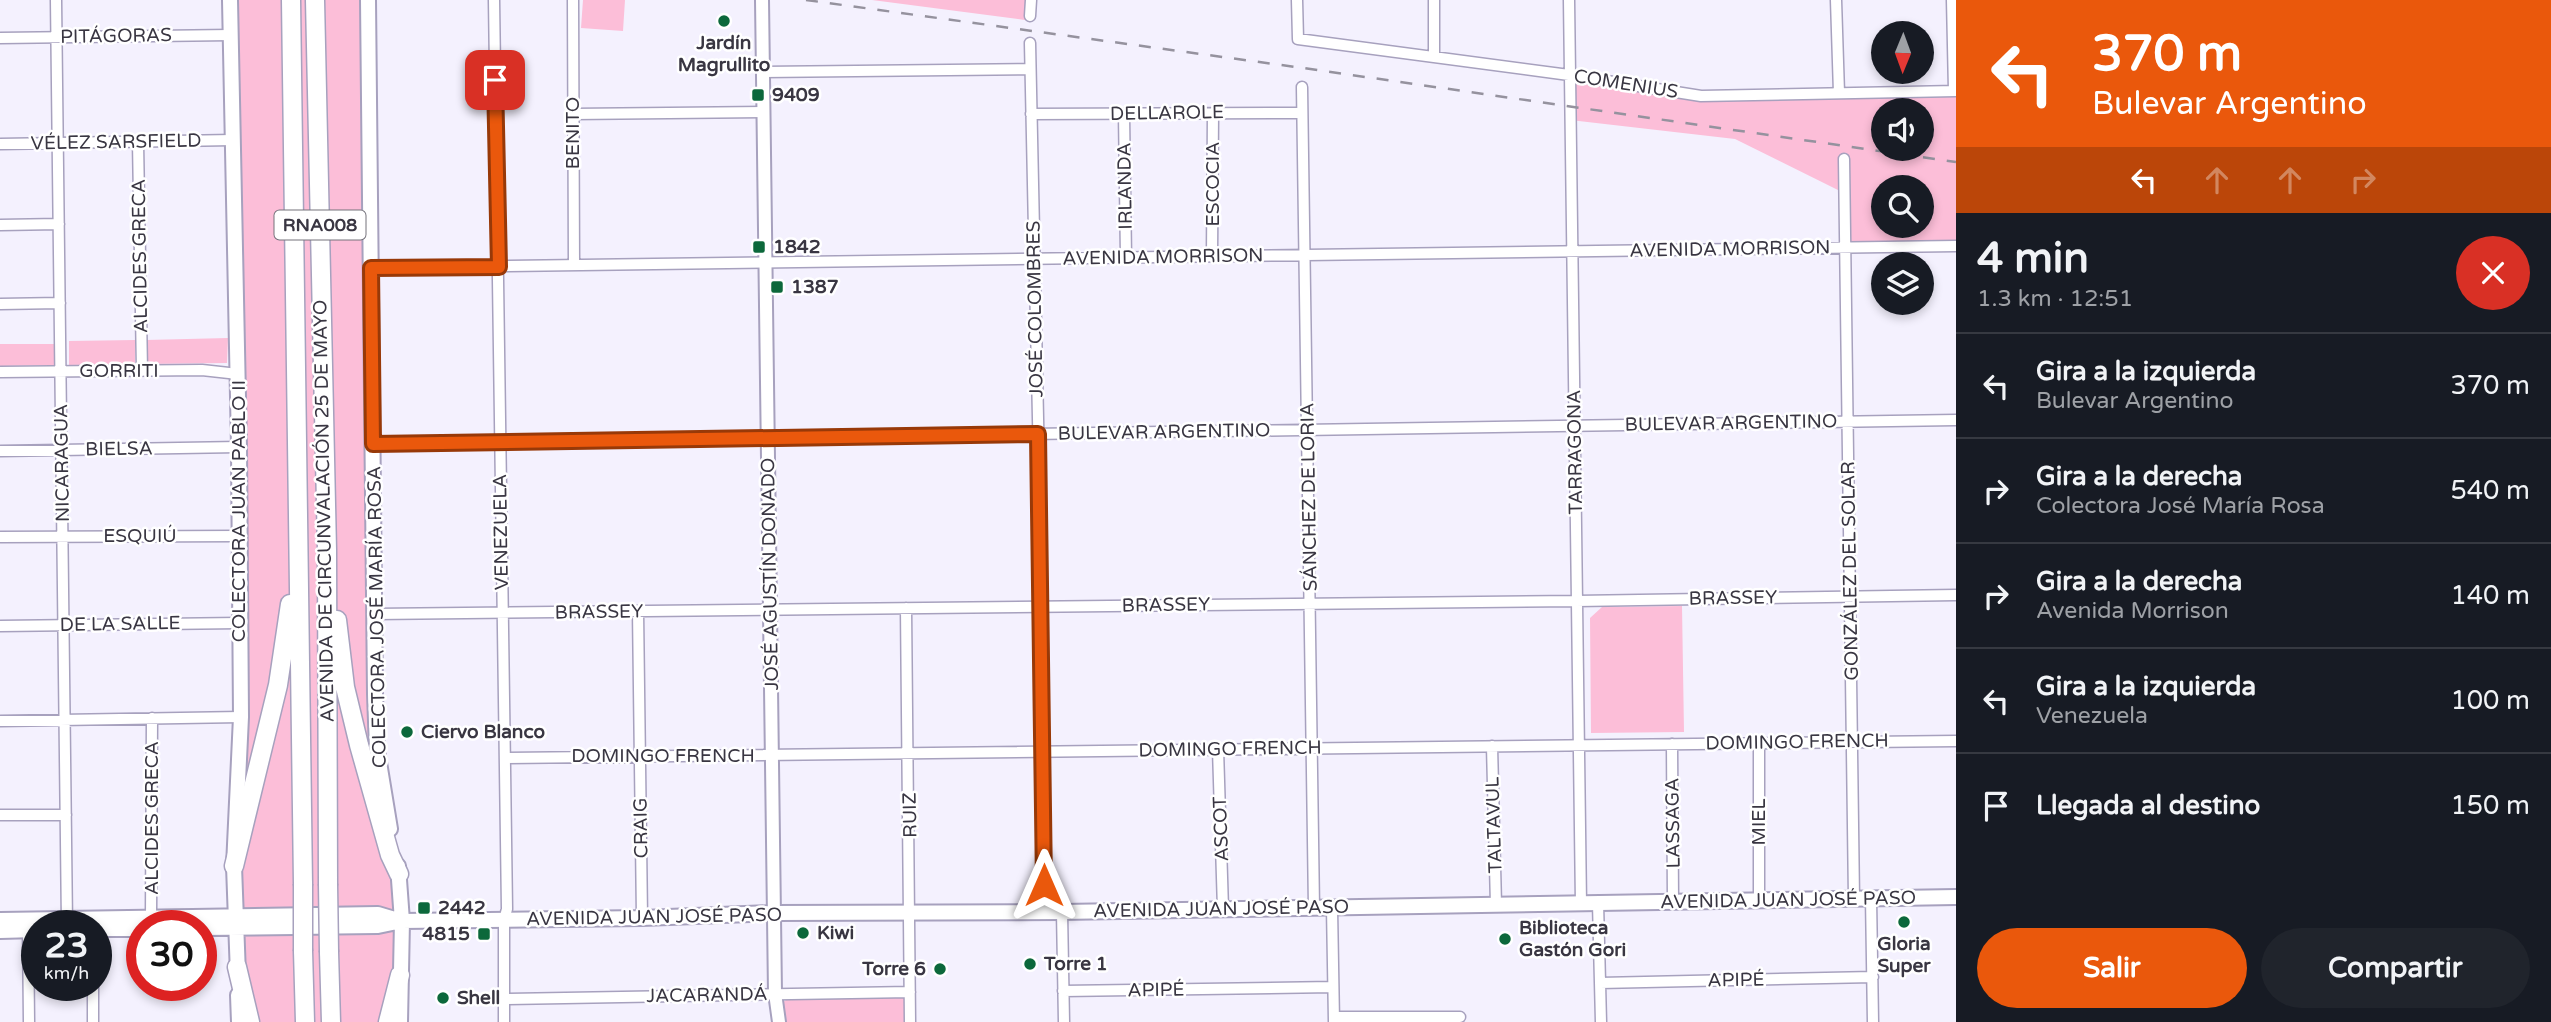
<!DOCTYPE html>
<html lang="es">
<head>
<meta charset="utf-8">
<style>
	body { margin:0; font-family:"Varela Round",sans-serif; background:#20242c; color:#f1f3f6; height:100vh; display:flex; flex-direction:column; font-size:26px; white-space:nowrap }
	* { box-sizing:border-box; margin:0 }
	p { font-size:23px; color:#9ea1a6 }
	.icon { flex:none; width:38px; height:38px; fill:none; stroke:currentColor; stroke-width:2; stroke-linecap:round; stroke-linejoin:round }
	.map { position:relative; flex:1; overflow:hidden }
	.panel { display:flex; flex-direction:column; background:#171b24; width:595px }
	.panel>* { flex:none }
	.top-card { background:#ea580c; color:#fff; overflow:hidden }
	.needle { width:46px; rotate:181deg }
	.buttons { position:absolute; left:1871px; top:21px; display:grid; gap:14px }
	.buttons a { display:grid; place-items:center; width:63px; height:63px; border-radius:50%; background:#171b24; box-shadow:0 4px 10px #0003; font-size:35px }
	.speed { position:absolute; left:21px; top:910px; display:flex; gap:14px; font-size:35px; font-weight:700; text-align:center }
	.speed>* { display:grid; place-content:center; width:91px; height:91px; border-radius:50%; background:#171b24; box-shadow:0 4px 10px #0003; line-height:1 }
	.speed small { font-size:18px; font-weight:400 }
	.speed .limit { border:10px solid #d22; background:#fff; color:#111 }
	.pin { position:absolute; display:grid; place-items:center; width:60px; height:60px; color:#fff; margin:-30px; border-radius:14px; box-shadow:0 4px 10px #0006 }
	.me { position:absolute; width:77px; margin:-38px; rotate:0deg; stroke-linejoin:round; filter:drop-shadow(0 0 5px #0008) }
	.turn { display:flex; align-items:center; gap:24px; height:147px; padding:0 21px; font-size:32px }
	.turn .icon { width:91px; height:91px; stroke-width:2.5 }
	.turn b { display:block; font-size:49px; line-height:60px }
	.lanes { display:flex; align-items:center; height:66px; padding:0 21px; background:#0003; justify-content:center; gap:35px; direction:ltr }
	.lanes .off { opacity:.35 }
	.round { display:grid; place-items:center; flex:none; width:74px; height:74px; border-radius:37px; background:#20242c }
	.head { display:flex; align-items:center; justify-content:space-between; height:119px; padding:0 21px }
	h1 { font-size:42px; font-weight:700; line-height:52px }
	.cta { display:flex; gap:14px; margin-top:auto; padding:14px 21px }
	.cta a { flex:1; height:80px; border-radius:42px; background:#ea580c; color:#fff; font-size:28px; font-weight:700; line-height:80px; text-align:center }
	.cta a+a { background:#20242c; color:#f1f3f6 }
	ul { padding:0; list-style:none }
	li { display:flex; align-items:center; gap:21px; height:105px; padding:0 21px; border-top:2px solid #363941 }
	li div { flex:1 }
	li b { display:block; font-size:26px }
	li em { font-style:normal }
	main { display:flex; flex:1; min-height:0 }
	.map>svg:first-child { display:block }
	.green { fill:#fcbed8; fill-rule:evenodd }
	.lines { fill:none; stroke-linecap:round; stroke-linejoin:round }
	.minor-casing { stroke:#a7a1be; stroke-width:13 }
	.tertiary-casing { stroke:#a7a1be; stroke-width:16 }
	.secondary-casing { stroke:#a7a1be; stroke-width:18 }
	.motorway-casing { stroke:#a7a1be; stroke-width:21 }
	.minor { stroke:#fff; stroke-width:10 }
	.tertiary { stroke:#fff; stroke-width:12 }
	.secondary { stroke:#fff; stroke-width:14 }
	.motorway { stroke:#fff; stroke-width:18 }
	.rail { stroke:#95929e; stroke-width:2.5; stroke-dasharray:12 12; stroke-linecap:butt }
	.motorway-bridge-casing { stroke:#a7a1be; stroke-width:21; stroke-linecap:butt }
	.motorway-bridge { stroke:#fff; stroke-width:18 }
	.route-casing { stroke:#983908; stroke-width:18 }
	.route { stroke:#ea580c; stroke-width:12 }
	.poi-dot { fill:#0c683b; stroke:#fff; stroke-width:2.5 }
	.labels { text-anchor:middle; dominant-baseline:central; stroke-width:5; stroke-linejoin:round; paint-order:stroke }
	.shield { fill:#fff; stroke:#74727b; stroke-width:2 }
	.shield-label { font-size:18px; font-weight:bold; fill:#393642 }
	.street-label { font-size:19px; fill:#393642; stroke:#fff }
	.poi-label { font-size:19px; font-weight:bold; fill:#393642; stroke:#fff; text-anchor:start }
</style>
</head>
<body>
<main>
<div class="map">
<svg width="1956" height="1022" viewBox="0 0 1956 1022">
	<rect width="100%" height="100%" fill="#f4f1fe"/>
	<path class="green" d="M230,0H368L377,750L399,874L400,1022H239L241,717Z
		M583,0H625L623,31L581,28Z
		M872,0H1025V20Z
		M1569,75L1701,96L1956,91V246L1844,247V193L1735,139L1570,120ZM1883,110H1922V149H1883ZM1883,187H1922V226H1883Z
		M228,338L227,363L146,364V340Z
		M135,340V364L69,365V341Z
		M0,344H56V365L0,366Z
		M1682,606L1684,732L1591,733L1590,618L1602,607Z
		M896,995L904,998L907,1022H783L781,1003L793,996Z"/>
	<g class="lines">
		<g class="minor-casing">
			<path id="minor" d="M56,0L67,925
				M494,0L507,909L504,920V1022
				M573,0L574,265
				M1297,0L1298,39L1569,75L1701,96L1956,91
				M1569,0L1581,904
				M1836,0L1839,93
				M1952,0L1954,91
				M1030,16L1031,0
				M0,38L231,35
				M1030,43L1042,606L1044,912
				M1434,57V0
				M763,72L1030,69
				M1302,87L1314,908
				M573,114L764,112
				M1031,114L1302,113
				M1124,114L1126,258
				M138,142L142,371
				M0,144L233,140
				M1844,159L1854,899
				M0,225L59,224
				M1212,256L1213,113
				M371,268L1956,246
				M0,304L60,303
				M0,372L202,370L238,374
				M373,444L1956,420
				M0,451L239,447
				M0,537L238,536
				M906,608L910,1022
				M638,611L642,918
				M375,614L1577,601L1956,595
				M0,626L240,623
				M0,721L241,717
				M1672,744L1673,901
				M1492,746L1496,905
				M1218,749L1223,909
				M505,758L1956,741
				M0,815H66
				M1871,898L1873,1022
				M1759,900V743
				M1598,903L1601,1022
				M1332,908L1334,1021
				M1062,912L1064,1022
				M151,918L152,718
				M28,927L29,1022
				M1600,983L1873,977
				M93,985V1022
				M1063,991L1333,987
				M504,999L910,992
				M1334,1017H1460"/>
		</g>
		<g class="tertiary-casing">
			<path id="tertiary" d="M762,0L775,993L779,1022"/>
		</g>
		<g class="secondary-casing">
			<path id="secondary" d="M230,0L239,447L241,717L234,866L238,975
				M368,0L375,694L377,750L390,829
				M398,866L402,921L400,1022
				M0,920L378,914L398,920
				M201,928L378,926L402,921L642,918L774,913L1062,912L1956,897
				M96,929H142
				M0,931L37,930
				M238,995L239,1022"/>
		</g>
		<g class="motorway-casing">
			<path id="motorway" d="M291,0L303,884
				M315,0L327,550L328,884
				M337,620L345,687L359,745L390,855L399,874
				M234,866L278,685L290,604
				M303,951L305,1022
				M329,952L331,1022
				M237,967L250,1022
				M388,1022L400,975"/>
		</g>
		<use href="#minor" class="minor"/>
		<use href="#tertiary" class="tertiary"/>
		<use href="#secondary" class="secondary"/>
		<use href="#motorway" class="motorway"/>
		<path class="rail" d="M806,0L1296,67L1956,162"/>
		<g class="motorway-bridge-casing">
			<path id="motorway-bridge" d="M328,884L329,952
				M303,951V884"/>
		</g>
		<use href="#motorway-bridge" class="motorway-bridge"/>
	</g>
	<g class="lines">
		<g class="route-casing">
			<path id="route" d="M495,80L499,267L371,268L373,444L1038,434L1044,885"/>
		</g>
		<use href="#route" class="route"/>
	</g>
	<g class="poi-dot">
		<circle cx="724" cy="21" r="7"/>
		<rect x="751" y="88" width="14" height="14" rx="3.5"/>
		<rect x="752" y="240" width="14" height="14" rx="3.5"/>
		<rect x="770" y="280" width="14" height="14" rx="3.5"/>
		<circle cx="407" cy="732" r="7"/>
		<rect x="417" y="901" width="14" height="14" rx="3.5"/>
		<circle cx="1904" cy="922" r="7"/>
		<circle cx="803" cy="933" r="7"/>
		<rect x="477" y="927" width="14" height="14" rx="3.5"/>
		<circle cx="1505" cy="939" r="7"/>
		<circle cx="1030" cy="964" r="7"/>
		<circle cx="940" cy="969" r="7"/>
		<circle cx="443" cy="998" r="7"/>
	</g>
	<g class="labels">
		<rect class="shield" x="274.5" y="210.5" width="91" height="29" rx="5"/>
		<g class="shield-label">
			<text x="320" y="225">RNA008</text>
		</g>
		<g class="street-label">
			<text transform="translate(116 36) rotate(-1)">PITÁGORAS</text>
			<text transform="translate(1626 84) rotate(9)">COMENIUS</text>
			<text transform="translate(1167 113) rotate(-1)">DELLAROLE</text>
			<text transform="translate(573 133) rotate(-90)">BENITO</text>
			<text transform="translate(116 142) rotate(-1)">VÉLEZ SARSFIELD</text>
			<text transform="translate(1213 184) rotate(-90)">ESCOCIA</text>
			<text transform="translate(1125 186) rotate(-91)">IRLANDA</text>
			<text transform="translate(1730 249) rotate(-1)">AVENIDA MORRISON</text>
			<text transform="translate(140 256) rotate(-91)">ALCIDES GRECA</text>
			<text transform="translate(1163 257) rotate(-1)">AVENIDA MORRISON</text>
			<text transform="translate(1035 309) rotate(-91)">JOSÉ COLOMBRES</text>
			<text x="119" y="371">GORRITI</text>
			<text transform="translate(1731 423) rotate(-1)">BULEVAR ARGENTINO</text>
			<text transform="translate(1164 432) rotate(-1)">BULEVAR ARGENTINO</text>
			<text transform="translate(119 449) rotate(-1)">BIELSA</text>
			<text transform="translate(1575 452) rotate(-91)">TARRAGONA</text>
			<text transform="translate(62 463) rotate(-91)">NICARAGUA</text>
			<text transform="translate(1309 497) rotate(-91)">SÁNCHEZ DE LORIA</text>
			<text transform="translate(239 511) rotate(-90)">COLECTORA JUAN PABLO II</text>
			<text transform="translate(324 511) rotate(-91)">AVENIDA DE CIRCUNVALACIÓN 25 DE MAYO</text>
			<text transform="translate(501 532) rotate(-91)">VENEZUELA</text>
			<text x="140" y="536">ESQUIÚ</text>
			<text transform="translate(1850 571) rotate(-91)">GONZÁLEZ DEL SOLAR</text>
			<text transform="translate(770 574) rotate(-91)">JOSÉ AGUSTÍN DONADO</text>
			<text transform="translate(1733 598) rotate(-1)">BRASSEY</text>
			<text transform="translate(1166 605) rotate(-1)">BRASSEY</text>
			<text transform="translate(599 612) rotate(-1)">BRASSEY</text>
			<text transform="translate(377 617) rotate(-91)">COLECTORA JOSÉ MARÍA ROSA</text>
			<text transform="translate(120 624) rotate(-1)">DE LA SALLE</text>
			<text transform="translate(1797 742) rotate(-1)">DOMINGO FRENCH</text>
			<text transform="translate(1230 749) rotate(-1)">DOMINGO FRENCH</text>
			<text x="663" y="756">DOMINGO FRENCH</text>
			<text transform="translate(910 815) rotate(-91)">RUIZ</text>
			<text transform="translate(152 818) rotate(-90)">ALCIDES GRECA</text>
			<text transform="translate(1759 822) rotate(-90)">MIEL</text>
			<text transform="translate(1673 823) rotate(-91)">LASSAGA</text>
			<text transform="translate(1494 825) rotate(-92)">TALTAVUL</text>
			<text transform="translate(641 828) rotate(-91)">CRAIG</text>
			<text transform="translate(1221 829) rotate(-92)">ASCOT</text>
			<text transform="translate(1788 900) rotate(-1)">AVENIDA JUAN JOSÉ PASO</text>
			<text transform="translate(1221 909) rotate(-1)">AVENIDA JUAN JOSÉ PASO</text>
			<text transform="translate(654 917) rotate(-1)">AVENIDA JUAN JOSÉ PASO</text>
			<text transform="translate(1736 980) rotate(-1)">APIPÉ</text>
			<text transform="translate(1156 990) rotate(-1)">APIPÉ</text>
			<text transform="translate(707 995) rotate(-1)">JACARANDÁ</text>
		</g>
		<g class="poi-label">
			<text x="724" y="43" text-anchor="middle">Jardín<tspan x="724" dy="22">Magrullito</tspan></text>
			<text x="772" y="95">9409</text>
			<text x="773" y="247">1842</text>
			<text x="791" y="287">1387</text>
			<text x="421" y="732">Ciervo Blanco</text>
			<text x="438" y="908">2442</text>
			<text x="1519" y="928">Biblioteca<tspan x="1519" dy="22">Gastón Gori</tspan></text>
			<text x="817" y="933">Kiwi</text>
			<text x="470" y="934" text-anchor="end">4815</text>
			<text x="1904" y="944" text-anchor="middle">Gloria<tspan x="1904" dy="22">Super</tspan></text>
			<text x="1044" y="964">Torre 1</text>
			<text x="926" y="969" text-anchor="end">Torre 6</text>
			<text x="457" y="998">Shell</text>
		</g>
	</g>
</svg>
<div class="buttons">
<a><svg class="needle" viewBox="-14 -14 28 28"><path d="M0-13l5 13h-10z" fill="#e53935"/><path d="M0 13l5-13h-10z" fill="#9ea1a6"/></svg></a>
<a><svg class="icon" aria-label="sound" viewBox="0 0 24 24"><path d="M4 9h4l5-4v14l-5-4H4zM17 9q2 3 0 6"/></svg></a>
<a><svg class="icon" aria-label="search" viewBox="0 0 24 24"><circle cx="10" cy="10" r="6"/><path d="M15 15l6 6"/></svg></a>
<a><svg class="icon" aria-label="layers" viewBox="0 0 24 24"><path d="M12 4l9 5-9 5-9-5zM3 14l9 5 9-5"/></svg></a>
</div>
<div class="speed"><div>23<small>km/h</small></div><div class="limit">30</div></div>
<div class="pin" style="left:495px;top:80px;background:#d93025"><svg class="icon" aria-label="arrive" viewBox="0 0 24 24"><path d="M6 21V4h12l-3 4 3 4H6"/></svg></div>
<svg class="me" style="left:1044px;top:885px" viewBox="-20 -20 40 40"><path d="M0-17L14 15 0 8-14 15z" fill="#ea580c" stroke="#fff" stroke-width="4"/></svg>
</div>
<section class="panel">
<div class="top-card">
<div class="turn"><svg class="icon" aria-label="left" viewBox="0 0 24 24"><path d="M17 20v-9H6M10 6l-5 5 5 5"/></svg><div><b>370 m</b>Bulevar Argentino</div></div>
<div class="lanes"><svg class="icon" aria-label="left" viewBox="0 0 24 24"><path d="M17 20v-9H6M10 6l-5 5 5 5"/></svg><svg class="icon off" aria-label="ahead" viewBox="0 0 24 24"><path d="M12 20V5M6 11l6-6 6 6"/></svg><svg class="icon off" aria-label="ahead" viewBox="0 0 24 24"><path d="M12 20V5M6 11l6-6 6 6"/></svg><svg class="icon off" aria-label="right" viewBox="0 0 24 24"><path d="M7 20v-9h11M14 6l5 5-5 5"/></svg></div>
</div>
<div class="head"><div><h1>4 min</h1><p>1.3 km · 12:51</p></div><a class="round" style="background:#d93025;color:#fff"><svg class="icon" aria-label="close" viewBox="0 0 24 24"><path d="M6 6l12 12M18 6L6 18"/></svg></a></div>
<ul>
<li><svg class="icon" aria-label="left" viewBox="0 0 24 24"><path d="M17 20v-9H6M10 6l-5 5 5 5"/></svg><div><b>Gira a la izquierda</b><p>Bulevar Argentino</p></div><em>370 m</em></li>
<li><svg class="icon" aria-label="right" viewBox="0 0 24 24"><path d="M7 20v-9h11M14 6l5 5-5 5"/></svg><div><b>Gira a la derecha</b><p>Colectora José María Rosa</p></div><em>540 m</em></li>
<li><svg class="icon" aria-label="right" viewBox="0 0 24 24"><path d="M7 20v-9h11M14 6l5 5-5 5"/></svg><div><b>Gira a la derecha</b><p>Avenida Morrison</p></div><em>140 m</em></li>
<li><svg class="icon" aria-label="left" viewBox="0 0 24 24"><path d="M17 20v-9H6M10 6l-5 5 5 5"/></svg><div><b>Gira a la izquierda</b><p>Venezuela</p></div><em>100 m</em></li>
<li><svg class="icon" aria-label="arrive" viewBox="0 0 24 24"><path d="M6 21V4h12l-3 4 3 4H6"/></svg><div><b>Llegada al destino</b></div><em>150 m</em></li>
</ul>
<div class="cta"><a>Salir</a><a>Compartir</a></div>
</section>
</main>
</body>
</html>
